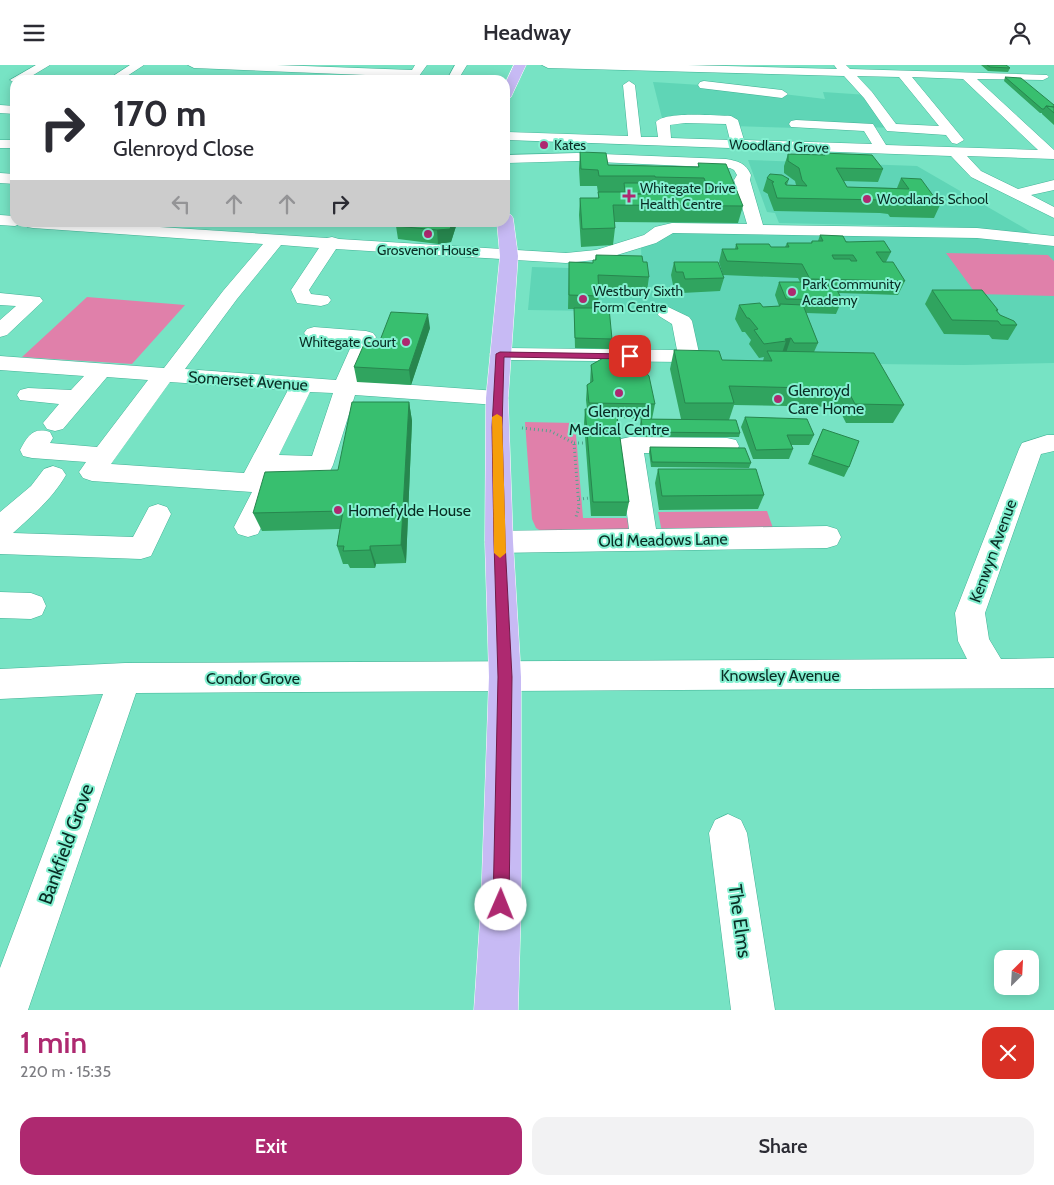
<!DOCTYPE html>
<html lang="en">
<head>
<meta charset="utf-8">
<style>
	body { margin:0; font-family:Cabin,sans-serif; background:#f2f2f3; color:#2b2b33; height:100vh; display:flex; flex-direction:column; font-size:19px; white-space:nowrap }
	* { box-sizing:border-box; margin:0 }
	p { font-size:16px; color:#7c7c81 }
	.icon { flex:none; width:28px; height:28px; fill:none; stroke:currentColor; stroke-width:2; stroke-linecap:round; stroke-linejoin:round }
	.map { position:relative; height:945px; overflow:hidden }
	.panel { display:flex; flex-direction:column; background:#fff; flex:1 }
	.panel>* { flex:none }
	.hud { position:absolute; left:10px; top:10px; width:500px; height:152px; border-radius:15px; box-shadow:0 2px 12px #0003; background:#fff; color:#2b2b33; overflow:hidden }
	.needle { width:32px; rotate:24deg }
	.fabs { position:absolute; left:994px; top:885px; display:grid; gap:10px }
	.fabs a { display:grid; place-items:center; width:45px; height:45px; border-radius:10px; background:#fff; box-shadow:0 2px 12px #0003; font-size:25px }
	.pin { position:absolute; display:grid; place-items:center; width:42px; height:42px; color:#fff; margin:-21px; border-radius:10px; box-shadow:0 2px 8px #0006 }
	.me { position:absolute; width:55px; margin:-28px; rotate:1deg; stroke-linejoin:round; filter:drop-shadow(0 0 4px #0008) }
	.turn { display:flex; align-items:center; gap:18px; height:105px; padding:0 20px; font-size:22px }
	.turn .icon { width:65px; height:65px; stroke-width:2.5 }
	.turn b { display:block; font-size:35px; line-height:42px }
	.lanes { display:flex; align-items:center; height:48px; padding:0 20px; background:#0003; justify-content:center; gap:25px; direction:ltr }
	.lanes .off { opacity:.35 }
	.round { display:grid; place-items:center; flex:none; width:52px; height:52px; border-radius:15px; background:#f2f2f3 }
	.summary { display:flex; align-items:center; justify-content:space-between; height:85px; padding:0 20px }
	h1 { font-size:30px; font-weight:600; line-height:38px; color:#ae2970 }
	.primary-button { display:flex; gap:10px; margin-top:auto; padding:10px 20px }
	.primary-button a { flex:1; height:58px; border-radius:15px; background:#ae2970; color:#fff; font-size:20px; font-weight:600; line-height:58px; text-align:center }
	.primary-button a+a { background:#f2f2f3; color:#2b2b33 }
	header { display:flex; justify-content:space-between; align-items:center; height:65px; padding:0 20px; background:#fff; font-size:22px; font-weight:600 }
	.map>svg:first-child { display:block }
	.built { fill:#5fd5b6 }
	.green { fill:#e080aa }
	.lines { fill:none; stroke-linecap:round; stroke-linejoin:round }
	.minor-casing { stroke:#43b296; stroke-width:1 }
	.major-casing { stroke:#fff; stroke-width:1 }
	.path { stroke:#52a58e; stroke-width:3; stroke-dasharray:1 3; stroke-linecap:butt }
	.minor { fill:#fff; fill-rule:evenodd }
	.major { fill:#c7baf4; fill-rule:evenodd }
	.wall { fill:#30a45f }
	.shaded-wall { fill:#27864e }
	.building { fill:#38bf6f; stroke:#27864e; fill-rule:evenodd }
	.route { fill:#ae2970; stroke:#711b49 }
	.slow { fill:#f59e0b }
	.poi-dot { fill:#ae2970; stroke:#84f0d1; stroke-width:2 }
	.labels { text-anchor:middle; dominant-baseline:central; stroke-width:4; stroke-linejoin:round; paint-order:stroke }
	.far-poi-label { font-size:14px; fill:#092d24; stroke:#84f0d1; text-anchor:start }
	.far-street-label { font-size:14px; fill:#092d24; stroke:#84f0d1 }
	.street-label { font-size:16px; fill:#092d24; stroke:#84f0d1 }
	.poi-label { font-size:16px; fill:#092d24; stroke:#84f0d1; text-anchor:start }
	.near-street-label { font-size:19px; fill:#092d24; stroke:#84f0d1 }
</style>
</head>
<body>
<header><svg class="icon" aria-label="menu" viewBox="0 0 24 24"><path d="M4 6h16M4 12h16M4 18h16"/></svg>Headway<svg class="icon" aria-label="person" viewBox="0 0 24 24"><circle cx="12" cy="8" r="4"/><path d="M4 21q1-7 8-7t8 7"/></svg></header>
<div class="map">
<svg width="1054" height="945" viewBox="0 0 1054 945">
	<rect width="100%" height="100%" fill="#77e3c4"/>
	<path class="built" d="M653,17L717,21L825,34L823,27L868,30L892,63L797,59L798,63L733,61L731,55L663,57Z
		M748,95L917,101L1043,174L1001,165L958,163L957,162L779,158L775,148L767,147Z
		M674,167L996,173L1027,178L1029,180H1054V298L964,300L703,297L666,247L528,245L532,202L642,205L641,183Z"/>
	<path class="green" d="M946,188L1048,190L1054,196V231L976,229Z
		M87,232L185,240L132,299L22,292Z
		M525,357L575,358L583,453H631L633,467L541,466L536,463L532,454Z
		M767,446L774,466L662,467L658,447Z"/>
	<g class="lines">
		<g class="minor-casing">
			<path id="minor" d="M36,0H50L25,15H15V18L10,15Z
				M130,0H144L121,15H107Z
				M188,0H277L412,5L415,0H427L419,11L415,12L194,3Z
				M455,0H467L459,13L455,14L449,11Z
				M542,0H688L837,4L834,0H846L850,4L1047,10L1049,12L1043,15L977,14L1054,85V94L967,91L981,106L1018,124L1054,115V125L1031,130L1054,142V153L971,112L951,91L505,75V67L628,71L623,20L629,16L635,20L641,72H658L656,57C666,46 716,51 731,51L738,55L744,75L872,79L864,66L791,62L789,59L791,56L796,55L873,59L886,80L1038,85L963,14L912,12L964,75L957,79L952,78L946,70L887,66L864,33L844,11L548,3ZM857,11L899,12L939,61L896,59L872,27ZM685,58L726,59L730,75L671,73L670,60Z
				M704,16L782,25L788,29L782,33L700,23L698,20L700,17Z
				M0,40L15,41V49L0,48Z
				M0,75H15V83H0Z
				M577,88L726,94C738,96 746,98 751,110L750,115L763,160L977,163L1054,171V181L977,173L673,168L656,178L604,194L566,198L336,184L309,225L311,229L328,231L331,235L328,239L321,241L297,238L291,225L319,183L281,180L237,234L185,304L336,315L353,277L307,272L304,268L307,264L314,262L366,266L373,268L376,272L357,316L497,326L505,328L508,333L505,338L497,340L355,330L333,400L330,406L321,409L288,407L258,469L248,472L238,469L234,462L252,427L92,416L83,413L79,407L86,397L32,393L23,391L20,385C28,371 32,362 50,367L53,373L50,378L97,382L148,315L107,312L63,364L55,366L47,364L43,358L59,339L20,335L17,330L20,325L28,323L71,325L84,311L0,305V291L164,303L223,226L263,179L33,163L27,162L25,158H98L327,173L332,172L339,174L566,188L596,185L644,170L655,162L672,158L747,159L734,115L737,110L734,105L730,103L577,96L505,98V90ZM170,317L288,325L244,408L111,399ZM310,327L333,328L312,391L279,390Z
				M0,108L15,109V119L0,118Z
				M0,150L15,151V158H22L15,161L0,160Z
				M0,228L40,232L43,236L7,270L0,272V255L16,241L0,240Z
				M666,241L689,252L692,256L699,288L692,296L684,297L500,295L493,293L489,289L493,285L500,283L677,285L672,259L659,251L656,247L659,243Z
				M1047,370H1054V386L1041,389L985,548L989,574L1001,594L1054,593V623L136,628L28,945H0V903L103,629L0,634V604L125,598L967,594L958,576L955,548L1019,384L1022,378Z
				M630,372L727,373L736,375L739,381L736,387L727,389L644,388L656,464L827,461L837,464L841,472L837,480L827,483L499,488L489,485L485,477L489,469L499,466L629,464L618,380L621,374Z
				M53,401L62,404L66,410C52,434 33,450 13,468L133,472L149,442L158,439L167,442L171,449L151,491L141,494L0,489V447L31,421L44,404Z
				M0,527L31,528L42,532L46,541L42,550L31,554L0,553Z
				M728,749L741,755L747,768L775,945H731L709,768L715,755Z"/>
		</g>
		<g class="major-casing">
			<path id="major" d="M514,0H526L511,32L505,36V19Z
				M505,148L511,150L513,153L518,191L508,333L513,477L521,612V840L518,945H474L481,840L489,612L485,477L486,333L500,191L497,158H505Z"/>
		</g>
		<path class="path" d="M522,363L550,366L574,378L579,442L576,452
			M574,378H586
			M579,434L590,433"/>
		<use href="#minor" class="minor"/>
		<use href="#major" class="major"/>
	</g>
	<path class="wall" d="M981,0H1006L1010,3L1008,7L988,6Z
		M1005,12L1054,40V60L1042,49V48H1040L1004,16Z
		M580,87L608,100L698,102V98L743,141L738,158L615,157V163L613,180L581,182L579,150L580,133H598V128L597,121H580L579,104Z
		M822,88L883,104L878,117L844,116L847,122L897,123L901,113L940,140L934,153L890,152L888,149L880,148L774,146L768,130V129L763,126L767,113L789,114L787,120H796L795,116L784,108V101L788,89L821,90Z
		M398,158H457L451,177L438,179L398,174L396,161Z
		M820,170L891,187L886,197L905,216L898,230L839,228L842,235L836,249L806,248L818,278L814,287L904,340L893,358H846L838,342L734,340L729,355L740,368L739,372H642L640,359L641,354H681L670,304L674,285L722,295L763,296L764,292L759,293L749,279L751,275L745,267H742L735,254L739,240L763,242L779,241L775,230L779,217H800L798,213L723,210L719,197L722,184H735L736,179L771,182H785L787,178H811L812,176H818Z
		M596,190L643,197L649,212L647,226L599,224L598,243L612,274L611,284L575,283L574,244H568L569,197L593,198L595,195Z
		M674,197L724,213L720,226L682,228L680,220H673L671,210Z
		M932,225L998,245L997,247L1000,250L1017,260L1008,275L992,274L989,270L944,269L925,239Z
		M430,263L411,320L357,317L354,302L379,278Z
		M591,300L655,339L652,354L617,353L629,437L626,451H591L584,358L585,344H587L586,335L587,320L590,318Z
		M409,337L412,356L406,498L376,499L375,503H350L348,499H343L337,481L340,464L262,466L253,448L338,405Z
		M745,352L814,370L809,380H791L793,384L789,394H753L741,362Z
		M823,364L849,402L844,412L808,399Z
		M650,382L751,398L749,403L651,402L649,387Z
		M658,404L764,430L758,444L659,445L655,418Z"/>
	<path class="shaded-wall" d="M452,158H457L451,177L438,179L437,165Z
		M428,249L430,263L411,320L409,305Z
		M791,273L786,288H782L786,276L785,274Z
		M409,337L412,356L406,498L401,480Z
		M370,481L376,499L375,503L370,485Z"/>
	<path class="building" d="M987,0H1006L1010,3L990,2Z
		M1005,12L1021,13L1054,40V42L1046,41L1044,44H1042Z
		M428,13L437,14L436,15H426Z
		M1046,41L1054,42V48Z
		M580,87L606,88L608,100L699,102L698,98L726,99L743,141L613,140L615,163L582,164L580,133H599L598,127H628V129L710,128L704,113L655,112V111H599L598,105L581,104Z
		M822,88L872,90L883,104L836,103L847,122L909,124L901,113L921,114L940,140L896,139L894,136L885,135L777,133L772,117H774L767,113L770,109L782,110L789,114L785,118L786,120L807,121L802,115L799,103L788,96V89L825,90Z
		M624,118H654V120H670L673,129H628V127H625Z
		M398,158H452L450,164L437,165L396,161Z
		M820,170L843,171L846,177L884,176L891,187H876L883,197H893L905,216L810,214L802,199L727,196L722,184H738L736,179H769L771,182H789L787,178H812V176H823ZM832,190H853L857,196H851L850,194H834Z
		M596,190L642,191L643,197H647L649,212L598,210L599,231L569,230V197L593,198V195H596Z
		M674,197H718L724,213L685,214L683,207H676Z
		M779,217H815L816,221H835L842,235L786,234Z
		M932,225H982L998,245H996L1000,250L1014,256L1017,260H1001L998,256L952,255Z
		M760,238L763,242L780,241V239L803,240L818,278H794L791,273L785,274L786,276L764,279L754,265L758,264L749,253H747L739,240Z
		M574,243H609L612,274L575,273Z
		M391,247L428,249L409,305L354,302L365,277L379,278Z
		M674,285L719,286L722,295L772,296L767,286L874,288L904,340L855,339L847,324L729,321L734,338H685Z
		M605,292H623L642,303L649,311L655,339L589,338L587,320L593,316L591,300Z
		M352,337H409L401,480L370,481V485L343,486L344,481H337L343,446L253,448L265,407L338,405Z
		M585,344H616L629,437H593Z
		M745,352L807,354L814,370H787L793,384L756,385Z
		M641,354L736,355L740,368L643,367Z
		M823,364L859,376L849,402L812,390Z
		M650,382L745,383L751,398L652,397Z
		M658,404H756L764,430L662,431Z"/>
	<path class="route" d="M500,287L630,289L634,291L630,294L504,292L502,362L505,477L512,612L509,840L507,846L501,848L495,846L493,840L498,612L494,477L492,362L496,289Z"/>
	<path class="slow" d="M497,349L502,352L506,488L500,493L494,488L492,352Z"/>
	<g class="poi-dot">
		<circle cx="544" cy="80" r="5"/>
		<path d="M626.5 123.5h5v5h5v5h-5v5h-5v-5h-5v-5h5z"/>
		<circle cx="867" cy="134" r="5"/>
		<circle cx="428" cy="169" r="5"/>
		<circle cx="792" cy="227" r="5"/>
		<circle cx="583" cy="234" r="5"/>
		<circle cx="406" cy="277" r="5"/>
		<circle cx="619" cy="328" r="5"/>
		<circle cx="778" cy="334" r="5"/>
		<circle cx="338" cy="445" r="5"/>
	</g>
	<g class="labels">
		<g class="far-poi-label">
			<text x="554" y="80">Kates</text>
			<text x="640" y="123">Whitegate Drive<tspan x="640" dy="16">Health Centre</tspan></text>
			<text x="877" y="134">Woodlands School</text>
			<text x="428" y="185" text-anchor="middle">Grosvenor House</text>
			<text x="802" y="219">Park Community<tspan x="802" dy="16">Academy</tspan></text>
			<text x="593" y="226">Westbury Sixth<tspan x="593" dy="16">Form Centre</tspan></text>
			<text x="396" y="277" text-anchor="end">Whitegate Court</text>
		</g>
		<g class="far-street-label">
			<text transform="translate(779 81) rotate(2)">Woodland Grove</text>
		</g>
		<g class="street-label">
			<text transform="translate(248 316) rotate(4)">Somerset Avenue</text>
			<text transform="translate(663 475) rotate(-1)">Old Meadows Lane</text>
			<text transform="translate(993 486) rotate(-70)">Kenwyn Avenue</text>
			<text x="780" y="610">Knowsley Avenue</text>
			<text x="253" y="613">Condor Grove</text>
		</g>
		<g class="poi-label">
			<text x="788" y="325">Glenroyd<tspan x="788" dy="18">Care Home</tspan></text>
			<text x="619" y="346" text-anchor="middle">Glenroyd<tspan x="619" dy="18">Medical Centre</tspan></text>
			<text x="348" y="445">Homefylde House</text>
		</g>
		<g class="near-street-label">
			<text transform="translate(66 779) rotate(-70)">Bankfield Grove</text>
			<text transform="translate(740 856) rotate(82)">The Elms</text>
		</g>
	</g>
</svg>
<div class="fabs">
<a><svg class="needle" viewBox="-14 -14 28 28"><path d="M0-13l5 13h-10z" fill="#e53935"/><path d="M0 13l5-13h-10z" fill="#7c7c81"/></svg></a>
</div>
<div class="pin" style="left:630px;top:291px;background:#d93025"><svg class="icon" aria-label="arrive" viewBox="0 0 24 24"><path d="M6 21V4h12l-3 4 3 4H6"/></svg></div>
<svg class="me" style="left:501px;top:840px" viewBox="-20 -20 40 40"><circle r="19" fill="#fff"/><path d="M0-13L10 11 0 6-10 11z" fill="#ae2970"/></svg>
<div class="hud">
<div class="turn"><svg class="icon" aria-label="right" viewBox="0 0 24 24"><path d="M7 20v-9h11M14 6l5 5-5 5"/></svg><div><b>170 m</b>Glenroyd Close</div></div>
<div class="lanes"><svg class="icon off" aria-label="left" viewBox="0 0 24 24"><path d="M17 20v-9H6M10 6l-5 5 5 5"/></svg><svg class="icon off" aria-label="ahead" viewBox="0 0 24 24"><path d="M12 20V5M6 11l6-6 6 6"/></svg><svg class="icon off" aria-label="ahead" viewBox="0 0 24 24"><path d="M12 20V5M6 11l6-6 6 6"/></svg><svg class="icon" aria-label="right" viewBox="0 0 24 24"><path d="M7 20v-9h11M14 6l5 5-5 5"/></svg></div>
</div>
</div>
<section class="panel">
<div class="summary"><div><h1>1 min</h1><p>220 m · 15:35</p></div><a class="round" style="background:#d93025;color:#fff"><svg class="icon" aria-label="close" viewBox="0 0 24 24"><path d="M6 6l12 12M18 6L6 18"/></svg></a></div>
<div class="primary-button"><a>Exit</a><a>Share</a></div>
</section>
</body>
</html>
